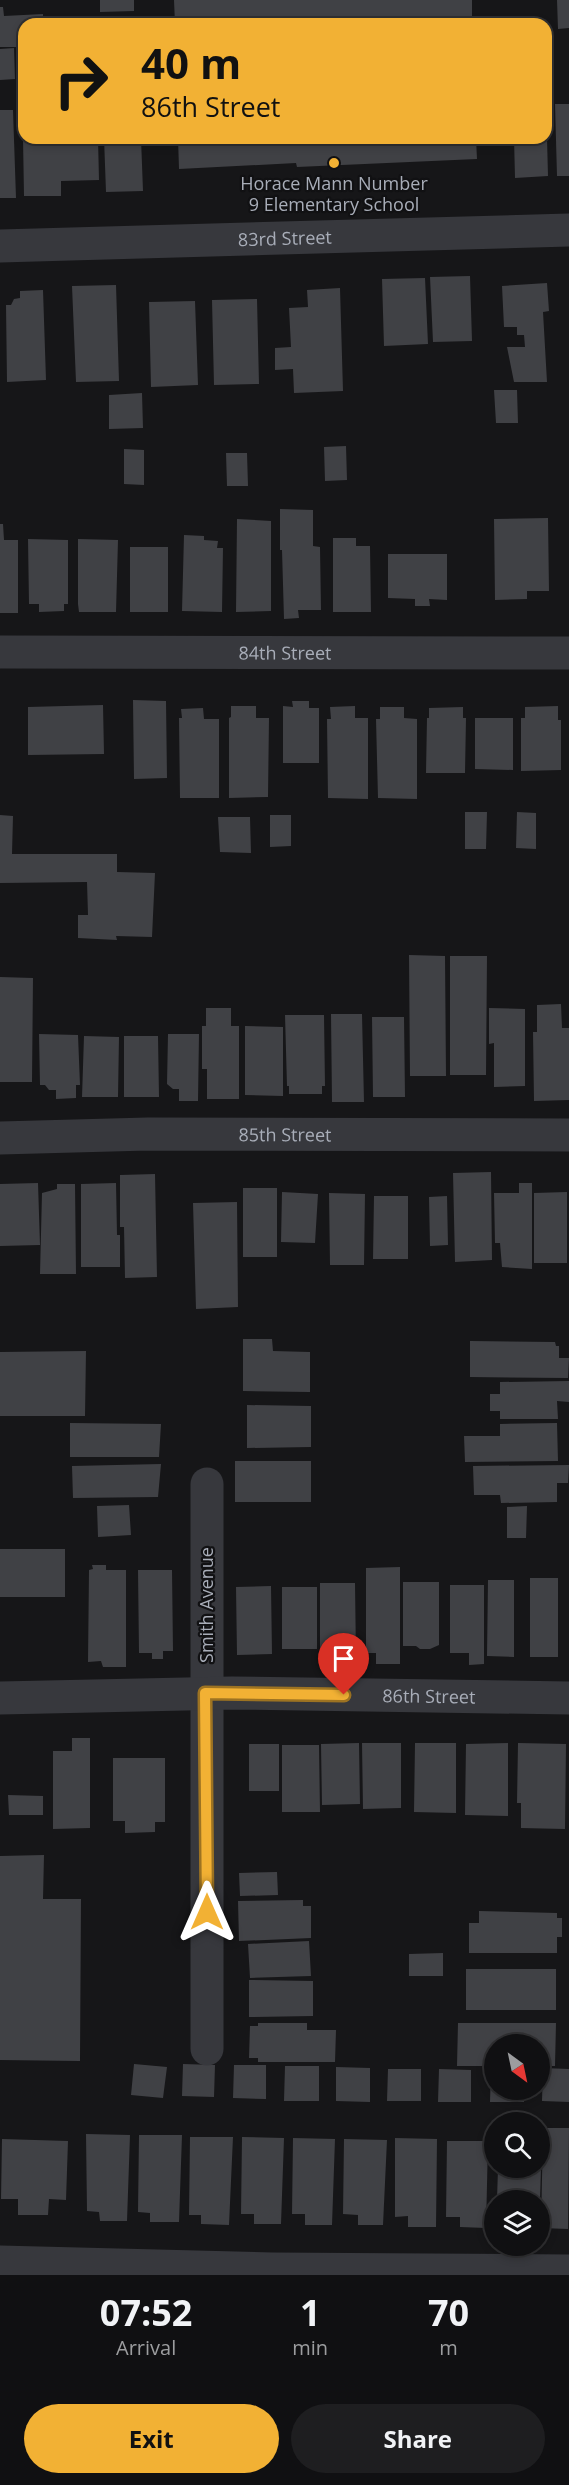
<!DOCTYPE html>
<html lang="en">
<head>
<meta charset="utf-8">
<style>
	body { margin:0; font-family:"Open Sans",sans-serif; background:#1e1e20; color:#f1f3f6; height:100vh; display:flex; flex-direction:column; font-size:22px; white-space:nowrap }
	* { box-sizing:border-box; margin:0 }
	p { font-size:20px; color:#9c9d9f }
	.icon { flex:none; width:33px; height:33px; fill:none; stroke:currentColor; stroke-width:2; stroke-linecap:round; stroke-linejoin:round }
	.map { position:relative; height:2275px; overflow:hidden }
	.side { display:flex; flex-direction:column; background:#101012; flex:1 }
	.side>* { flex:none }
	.guide { position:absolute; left:18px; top:18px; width:534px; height:126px; border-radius:18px; box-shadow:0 3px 9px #0003,0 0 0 2px #303032; background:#f2b134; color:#111; overflow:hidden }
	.needle { width:39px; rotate:147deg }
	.controls { position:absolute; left:484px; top:2034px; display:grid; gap:12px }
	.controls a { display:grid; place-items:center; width:66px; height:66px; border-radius:50%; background:#101012; box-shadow:0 3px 9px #0003,0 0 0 2px #303032; font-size:30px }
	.pin { position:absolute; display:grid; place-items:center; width:51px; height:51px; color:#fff; margin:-62px -26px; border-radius:50% 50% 50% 0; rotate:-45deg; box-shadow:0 0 6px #0007 }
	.pin .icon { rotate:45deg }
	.me { position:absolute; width:66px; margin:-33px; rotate:0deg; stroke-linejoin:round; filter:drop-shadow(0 0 4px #0008) }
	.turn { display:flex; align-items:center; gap:21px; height:126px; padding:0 24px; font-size:27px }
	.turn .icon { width:78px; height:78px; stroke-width:2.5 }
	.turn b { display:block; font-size:42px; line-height:51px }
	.eta { display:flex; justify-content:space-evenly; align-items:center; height:102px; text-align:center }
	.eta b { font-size:36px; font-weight:700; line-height:42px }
	.button { display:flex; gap:12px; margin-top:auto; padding:12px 24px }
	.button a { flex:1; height:69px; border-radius:36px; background:#f2b134; color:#111; font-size:24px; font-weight:700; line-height:69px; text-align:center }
	.button a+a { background:#1e1e20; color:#f1f3f6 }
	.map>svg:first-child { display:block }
	.building { fill:#404145 }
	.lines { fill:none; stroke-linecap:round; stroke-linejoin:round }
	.street { stroke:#37383d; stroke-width:33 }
	.route-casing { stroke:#9d7322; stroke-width:15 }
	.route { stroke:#f2b134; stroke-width:10 }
	.poi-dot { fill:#f2b134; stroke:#111113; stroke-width:2 }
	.labels { text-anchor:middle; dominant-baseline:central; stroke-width:4.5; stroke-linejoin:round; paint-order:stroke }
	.poi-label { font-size:18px; fill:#a8adb8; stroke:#111113 }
	.street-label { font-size:18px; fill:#a8adb8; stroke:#111113 }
</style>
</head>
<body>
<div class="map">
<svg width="569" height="2275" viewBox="0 0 569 2275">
	<rect width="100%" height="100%" fill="#161618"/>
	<path class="building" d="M100,0H134V11L100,12Z
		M174,0H472V24H175Z
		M557,0H569V28L558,29Z
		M0,7H3L4,16L43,14V24H24V80H18L17,47H0Z
		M14,48L15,79L0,80V49Z
		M555,104H569V176H557Z
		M0,110H13L16,198H0Z
		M23,138H98L99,180L61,181V196H24Z
		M104,138H141L143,191L106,192Z
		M178,138H476L477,159L297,167L296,163L179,169Z
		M514,138H547L548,176L515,178Z
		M470,276L472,341L433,342L430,277Z
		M425,278L428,344L384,346L382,279Z
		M547,283L549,311L543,312L547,382H514L507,347H525L524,335H517V327H504L502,286Z
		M116,285L119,381L76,382L72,286Z
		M340,288L343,391L294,393L293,369L275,370V348L291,347L289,308L308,307L307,290Z
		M43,290L46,380L7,382L6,305H11L14,299L20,298V291Z
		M257,299L259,384L214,385L212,300Z
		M195,301L198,385L151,387L149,302Z
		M494,390H517L518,423H496Z
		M142,393L143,428L109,429V395Z
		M346,446L347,480L325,481L324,447Z
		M124,449L144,450V485L124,484Z
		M226,453H247L248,486H227Z
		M280,509L313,510V546L320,547L321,610H298L299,618L284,619L282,550H280Z
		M548,518L549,591H527V599L495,600L494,519Z
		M237,519L271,521V611L236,612Z
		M0,524H3L4,540H18V613H0Z
		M184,535L204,536V540L218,541L217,548H223L222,612L182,611Z
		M333,538H356V546H370L371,612H333Z
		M28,539L68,540V604H64V611L39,612V604H29Z
		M78,539L118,540L116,612H79L78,604Z
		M130,547H168V612H130Z
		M388,554H447V600L429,599L430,606H415V599L388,598Z
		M133,700L166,701L167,778L134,779Z
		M292,701H309V708H319V763H283V706L293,707Z
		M103,705L104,754L28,755V707Z
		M231,706H256V718H269L268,797L229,798V718L231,717Z
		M355,706V718H368V799L328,798L327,719H331L330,707Z
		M558,706V720H561V770L521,771V718H525V707Z
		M380,707H404V718L417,719V799L378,798L376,719H380Z
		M463,707V718H466L465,773H426L427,718H429V708Z
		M203,708L204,719H219V798H180L179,718H182L181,709Z
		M475,718H513V770L475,769Z
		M465,812H487L486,849H465Z
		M517,812L536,813V849L516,848Z
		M0,815L13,816L12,854H117V872L155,873L152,937L116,936L117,940L78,938V915H88L87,882L0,883Z
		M270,815H291V846L270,847Z
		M218,817H250L251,853L220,852Z
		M409,955L445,956L446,1076H410Z
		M450,956H487L486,1075H450Z
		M0,977L33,978L32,1082H0Z
		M561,1004L562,1028H569V1100L534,1101L533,1032H537V1005Z
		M206,1008H231V1026H239V1099H207V1069H202V1026H206Z
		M489,1008L525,1009V1086L494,1087V1043L489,1044Z
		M331,1014H362L364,1102H332Z
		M285,1015H324L325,1086H322V1094H289V1086H287Z
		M372,1017H404L405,1097H373Z
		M245,1026L283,1027V1096L245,1095Z
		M39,1034L78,1035L80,1085H76V1098L56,1099V1090H49L45,1085H40Z
		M168,1034H199L198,1101H179V1089H173L167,1084Z
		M84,1036L119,1037L118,1097H82Z
		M124,1036H158L159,1097H124Z
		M491,1172L492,1260L455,1262L453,1173Z
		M155,1174L157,1277L125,1278L124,1227H120V1175Z
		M38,1183L40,1245L0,1246V1184Z
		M116,1183L117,1235H120V1267H81V1184Z
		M519,1183H532V1269L502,1267L500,1243H495L494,1193H519Z
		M57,1184H75L76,1274H40L42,1193L57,1189Z
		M243,1188H277V1257H243Z
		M282,1192L318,1194L315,1243L281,1242Z
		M567,1192V1263H534V1193Z
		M329,1193L365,1194L364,1265H330Z
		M374,1196H408V1259H373Z
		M447,1196L448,1245L430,1246L429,1197Z
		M237,1202L238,1307L196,1309L193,1203Z
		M243,1339H272L273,1351L310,1352V1392L243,1391Z
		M470,1341L555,1342L556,1346H559V1358H569L568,1378L470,1377Z
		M86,1351L85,1416H0V1352Z
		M569,1381V1402L557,1401L558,1419H500V1411H490V1394H500V1382Z
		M247,1405L311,1406V1447L247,1448Z
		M70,1423L161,1424L159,1457H70Z
		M557,1423L558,1461L465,1462L464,1436H500V1424Z
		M235,1461H311V1502H235Z
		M161,1464L158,1497L73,1498L72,1466Z
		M569,1465L568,1483H557V1502L501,1503L500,1495H474L473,1466Z
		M129,1505L131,1535L98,1537L97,1506Z
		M527,1506L526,1538H507V1507Z
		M0,1549H65V1597H0Z
		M92,1565H106V1570H126V1667H103L101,1661L88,1662L89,1570L93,1569Z
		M400,1567V1664H376V1653H366V1568Z
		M138,1570H172L173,1651H163V1659H152V1653H139Z
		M530,1578H558V1657H530Z
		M488,1580H514V1657L487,1656Z
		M403,1582H439V1645L430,1649H420L416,1646H403Z
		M320,1583H355L356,1658H320Z
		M450,1585H484V1664L469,1665V1653H450Z
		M271,1586L272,1654L237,1655L236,1587Z
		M282,1587H317V1649H282Z
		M72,1738H90V1828L53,1829V1751H72Z
		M359,1743L360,1804L322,1805L321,1744Z
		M362,1743H401V1808L363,1809Z
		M415,1743H456V1813L414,1812Z
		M508,1743V1816L465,1815L466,1744Z
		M518,1743L566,1744L565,1829L521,1828V1803H517Z
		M249,1744H279V1791H249Z
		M282,1745H319L320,1812H282Z
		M113,1758H165V1822H155V1832L125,1833V1821H113Z
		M8,1795L43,1796V1815H9Z
		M44,1855L43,1899H81L80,2061L0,2060V1856Z
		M277,1872L278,1895L240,1896L239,1873Z
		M303,1900V1906H311V1938L239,1941L238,1901Z
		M479,1911L557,1913V1918H562V1937H557V1953H469V1923H479Z
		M309,1941L311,1976L250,1978L248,1944Z
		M443,1953V1976H409V1954Z
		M466,1969H556V2010H466Z
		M249,1980L313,1981V2016L249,2017Z
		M258,2023H307V2030H336L335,2062H258V2058H249L250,2026H258Z
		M458,2023H556L555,2066H540V2044H495V2066H457Z
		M134,2064L167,2067L163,2098L131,2095Z
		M183,2064L215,2065L214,2097L182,2096Z
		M234,2065H266V2099L233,2098Z
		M285,2066H319V2101H284Z
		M336,2067L370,2068V2102L336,2101Z
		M543,2068L569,2069V2102L542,2101Z
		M388,2069H421V2101H387Z
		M439,2069L471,2070V2102H438Z
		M491,2069H495V2090H524V2102H490Z
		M543,2128H569L568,2229L541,2228Z
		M86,2134L130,2135L127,2221H100L99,2212L87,2211Z
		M139,2135H182L179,2222H150V2213L138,2212Z
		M190,2137H233L229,2225L201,2224V2215H189Z
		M242,2137L284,2138L281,2224H254V2214H241Z
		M293,2138L335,2139L332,2225H305V2214H292Z
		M395,2138L437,2139L436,2227H408V2216L395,2217Z
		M2,2139L68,2141L66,2200L49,2199L48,2215H18V2199H1Z
		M344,2139L387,2140L383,2225H358V2215L343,2214Z
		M447,2141H488L486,2228L460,2227V2217H446Z
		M498,2168H541L540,2200H497Z"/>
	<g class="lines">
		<g class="street">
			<path id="s1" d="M0,246L569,230"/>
			<path id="s2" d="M0,652L569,653"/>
			<path id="s3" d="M0,1138L148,1134L569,1135"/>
			<path d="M207,1484V2049"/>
			<path id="s4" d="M0,1698L232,1693L569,1698"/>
			<path d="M0,2262L272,2269L569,2271"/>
		</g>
	</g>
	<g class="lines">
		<g class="route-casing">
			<path id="route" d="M207,1912L205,1693L344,1695"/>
		</g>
		<use href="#route" class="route"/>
	</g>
	<circle class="poi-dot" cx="334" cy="163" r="6"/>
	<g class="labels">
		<g class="poi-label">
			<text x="334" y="183">Horace Mann Number<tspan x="334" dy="21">9 Elementary School</tspan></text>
		</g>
		<g class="street-label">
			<text stroke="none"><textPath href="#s1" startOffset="285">83rd Street</textPath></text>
			<text stroke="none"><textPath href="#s2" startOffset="285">84th Street</textPath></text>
			<text stroke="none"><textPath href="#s3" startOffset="285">85th Street</textPath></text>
			<text transform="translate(206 1605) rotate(-90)">Smith Avenue</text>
			<text stroke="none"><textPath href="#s4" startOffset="429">86th Street</textPath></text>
		</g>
	</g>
</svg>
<div class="controls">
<a><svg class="needle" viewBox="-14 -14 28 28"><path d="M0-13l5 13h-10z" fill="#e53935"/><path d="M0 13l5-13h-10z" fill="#9c9d9f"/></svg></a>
<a><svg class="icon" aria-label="search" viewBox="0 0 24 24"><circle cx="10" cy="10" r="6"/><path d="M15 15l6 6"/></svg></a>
<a><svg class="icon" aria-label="layers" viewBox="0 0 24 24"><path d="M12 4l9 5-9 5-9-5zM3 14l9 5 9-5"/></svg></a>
</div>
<div class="pin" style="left:344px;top:1695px;background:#d93025"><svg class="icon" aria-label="arrive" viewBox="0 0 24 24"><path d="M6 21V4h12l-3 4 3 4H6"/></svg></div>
<svg class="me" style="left:207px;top:1912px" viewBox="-20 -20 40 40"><path d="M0-17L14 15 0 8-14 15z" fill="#f2b134" stroke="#fff" stroke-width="4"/></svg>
<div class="guide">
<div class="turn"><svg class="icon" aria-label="right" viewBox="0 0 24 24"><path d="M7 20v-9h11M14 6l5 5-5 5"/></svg><div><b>40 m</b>86th Street</div></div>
</div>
</div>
<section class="side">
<div class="eta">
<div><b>07:52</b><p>Arrival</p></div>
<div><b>1</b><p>min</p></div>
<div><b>70</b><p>m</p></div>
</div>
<div class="button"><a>Exit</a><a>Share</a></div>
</section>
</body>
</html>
